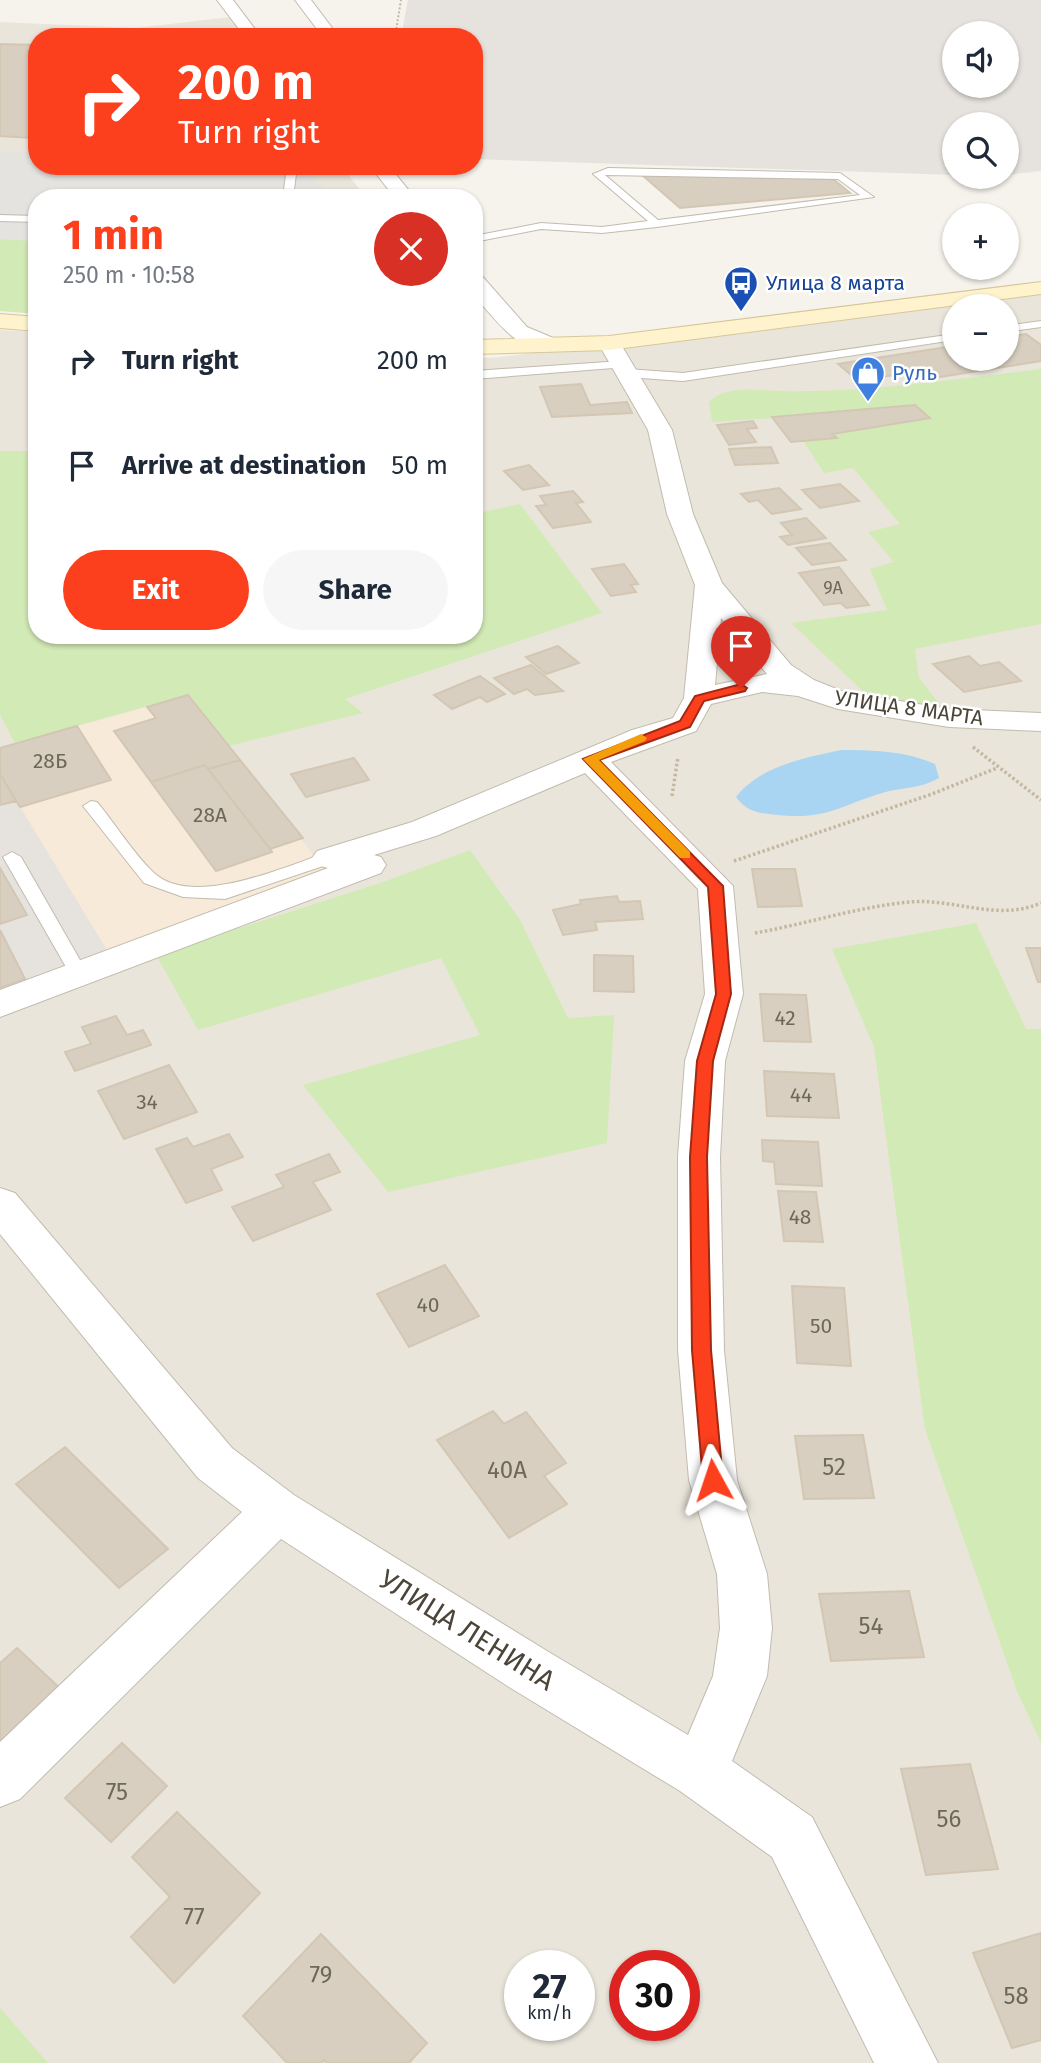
<!DOCTYPE html>
<html lang="en">
<head>
<meta charset="utf-8">
<style>
	body { margin:0; font-family:"Fira Sans",sans-serif; background:#f6f6f7; color:#1f2937; height:100vh; display:flex; flex-direction:column; font-size:26px; white-space:nowrap }
	* { box-sizing:border-box; margin:0 }
	p { font-size:23px; color:#747a83 }
	.icon { flex:none; width:38px; height:38px; fill:none; stroke:currentColor; stroke-width:2; stroke-linecap:round; stroke-linejoin:round }
	.map { position:relative; flex:1; overflow:hidden }
	.details { position:absolute; left:28px; top:189px; width:455px; height:455px; display:flex; flex-direction:column; background:#fff; border-radius:28px; box-shadow:0 2px 5px #0004 }
	.details>* { flex:none }
	.guide { position:absolute; left:28px; top:28px; width:455px; height:147px; border-radius:28px; box-shadow:0 2px 5px #0004; background:#fc3f1d; color:#fff; overflow:hidden }
	.tools { position:absolute; left:942px; top:21px; display:grid; gap:14px }
	.tools a { display:grid; place-items:center; width:77px; height:77px; border-radius:50%; background:#fff; box-shadow:0 2px 5px #0004; font-size:35px }
	.speed { position:absolute; left:504px; top:1950px; display:flex; gap:14px; font-size:35px; font-weight:700; text-align:center }
	.speed>* { display:grid; place-content:center; width:91px; height:91px; border-radius:50%; background:#fff; box-shadow:0 2px 5px #0004; line-height:1 }
	.speed small { font-size:18px; font-weight:400 }
	.speed .limit { border:10px solid #d22; background:#fff; color:#111 }
	.pin { position:absolute; display:grid; place-items:center; width:60px; height:60px; color:#fff; margin:-72px -30px; border-radius:50% 50% 50% 0; rotate:-45deg; box-shadow:0 0 7px #0007 }
	.pin .icon { rotate:45deg }
	.me { position:absolute; width:77px; margin:-38px; rotate:355deg; stroke-linejoin:round; filter:drop-shadow(0 0 5px #0008) }
	.turn { display:flex; align-items:center; gap:24px; height:147px; padding:0 35px; font-size:32px }
	.turn .icon { width:91px; height:91px; stroke-width:2.5 }
	.turn b { display:block; font-size:49px; line-height:60px }
	.round { display:grid; place-items:center; flex:none; width:74px; height:74px; border-radius:37px; background:#f6f6f7 }
	.overview { display:flex; align-items:center; justify-content:space-between; height:119px; padding:0 35px }
	h1 { font-size:42px; font-weight:700; line-height:52px; color:#fc3f1d }
	.action { display:flex; gap:14px; margin-top:auto; padding:14px 35px }
	.action a { flex:1; height:80px; border-radius:42px; background:#fc3f1d; color:#fff; font-size:28px; font-weight:700; line-height:80px; text-align:center }
	.action a+a { background:#f6f6f7; color:#1f2937 }
	ul { padding:0; list-style:none }
	li { display:flex; align-items:center; gap:21px; height:105px; padding:0 35px }
	li div { flex:1 }
	li b { display:block; font-size:26px }
	li em { font-style:normal }
	.map>svg:first-child { display:block }
	.residential { fill:#eae5da; fill-rule:evenodd }
	.commercial { fill:#f7ead8 }
	.industrial { fill:#e6e2dd; fill-rule:evenodd }
	.green { fill:#d2eab5 }
	.parking { fill:#e5e3e0 }
	.water { fill:#a9d4f2 }
	.building { fill:#d8cfc1; stroke:#d3c7b4; stroke-width:2 }
	.lines { fill:none; stroke-linecap:round; stroke-linejoin:round }
	.service-casing { stroke:#c2bbae; stroke-width:2 }
	.minor-casing { stroke:#c2bbae; stroke-width:2 }
	.tertiary-casing { stroke:#c2bbae; stroke-width:2 }
	.secondary-casing { stroke:#d6c79b; stroke-width:2 }
	.path-far1 { stroke:#c4b79f; stroke-width:2; stroke-dasharray:2 2; stroke-linecap:butt }
	.path { stroke:#c4b79f; stroke-width:3.5; stroke-dasharray:2.5 2.5; stroke-linecap:butt }
	.service { fill:#fff; fill-rule:evenodd }
	.minor { fill:#fff; fill-rule:evenodd }
	.tertiary { fill:#fff; fill-rule:evenodd }
	.secondary { fill:#fff3cd; fill-rule:evenodd }
	.route { fill:#fc3f1d; stroke:#a42913; stroke-width:2 }
	.slow { fill:#f59e0b }
	.labels { text-anchor:middle; dominant-baseline:central; stroke-width:5; stroke-linejoin:round; paint-order:stroke }
	.far-number-label { font-size:18px; fill:#6e675b }
	.far-transit-label { font-size:21px; fill:#164399; stroke:#fff; text-anchor:start }
	.far-shop-label { font-size:21px; fill:#366cbe; stroke:#fff; text-anchor:start }
	.far-street-label { font-size:21px; fill:#4b4439; stroke:#fff }
	.number-label { font-size:21px; fill:#6e675b }
	.near-number-label { font-size:24px; fill:#6e675b }
	.near-street-label { font-size:28px; fill:#4b4439; stroke:#fff }
</style>
</head>
<body>
<div class="map">
<svg width="1041" height="2063" viewBox="0 0 1041 2063">
	<rect width="100%" height="100%" fill="#f6f3ec"/>
	<path class="residential" d="M230,17L245,37H37V166H342L366,198H37V262L0,260V22L136,28Z
		M1041,290V2063H0V330L37,332V635H474V357L491,358ZM954,306H1006V359H954ZM520,1965H579V2025H520ZM625,1965H684V2025H625Z"/>
	<path class="commercial" d="M188,695L325,870L108,952L0,774V748Z"/>
	<path class="industrial" d="M408,0H1041V171L1006,175V124H954V175L474,159V37H401ZM954,33H1006V86H954Z
		M0,774L108,952L0,988Z"/>
	<path class="green" d="M0,239L37,241V314L0,311Z
		M1041,369V624L915,649L919,678L942,707L869,697L791,623L887,610L870,569L894,562L868,532L900,524L853,468L824,473L788,417L712,422L709,402C725,385 758,390 780,391C868,393 954,379 1041,369Z
		M0,451H37V635H474V514L520,504L602,613L345,699L363,713L229,746L188,695L15,743L0,715Z
		M470,850L519,918L568,1018L614,1015L607,1143L388,1192L303,1085L480,1035L441,958L198,1030L156,955L386,881Z
		M976,923L1026,1029H1041V1743L1017,1691L925,1429L874,1047L832,949Z
		M0,2008L48,2063H0Z"/>
	<path class="parking" d="M0,151L37,153V166H305L331,198H37V241L0,239Z"/>
	<path class="water" d="M841,750C873,750 906,751 935,764L939,778C920,789 902,787 882,793C839,806 827,820 778,815C759,813 748,813 736,797C760,766 804,758 841,750Z"/>
	<path class="building" d="M0,44L37,45V133L32,138L0,136Z
		M641,174L833,179L850,193L680,208Z
		M1026,334L1041,345V361L940,377L918,371L858,381L838,364L954,346V359H1006V337Z
		M581,384L590,405L627,402L632,413L552,417L540,387Z
		M915,405L930,418L832,434L837,438L791,442L772,417Z
		M753,421L757,428L747,429L756,442L729,445L717,425Z
		M771,447L778,463L735,465L729,449Z
		M529,465L549,485L523,490L504,471Z
		M840,484L859,501L820,508L802,490Z
		M779,488L801,509L772,514L758,500L749,502L741,494Z
		M573,491L583,502L576,503L591,522L553,528L536,506L546,505L540,496Z
		M806,518L826,538L788,545L780,537L792,535L781,523Z
		M830,543L846,560L812,565L796,548Z
		M624,564L638,584L631,585L636,592L611,596L592,569Z
		M839,567L869,605L846,608L841,603L824,605L799,573Z
		M558,646L579,663L546,674L526,657Z
		M969,656L980,666L999,662L1021,681L964,692L933,664Z
		M531,665L563,691L535,695L527,689L514,694L494,678Z
		M480,676L505,694L487,702L480,697L452,709L434,695Z
		M188,695L240,760L208,769L205,765L151,782L114,731L156,718L147,707Z
		M77,726L111,780L20,807L0,774V748Z
		M354,758L369,780L306,797L291,774Z
		M240,760L303,838L270,849L208,769Z
		M205,765L270,849L272,852L216,871L151,782Z
		M0,774L16,801L0,805Z
		M0,868L27,915L0,924Z
		M752,869H795L802,906L758,907Z
		M617,896L619,902L640,901L643,919L595,922L597,930L563,935L553,910L581,904L580,900Z
		M0,930L25,979L0,988Z
		M1026,948H1041V982H1038Z
		M594,955L633,956L634,992L594,991Z
		M760,994L806,995L811,1042L764,1041Z
		M116,1016L127,1035L143,1030L151,1045L75,1071L65,1052L91,1044L82,1027Z
		M169,1065L197,1112L124,1139L98,1091Z
		M764,1071L834,1074L839,1118L767,1116Z
		M229,1134L243,1157L211,1169L222,1190L186,1203L156,1149L187,1138L193,1147Z
		M762,1140L818,1142L822,1186L776,1184L774,1162L763,1161Z
		M329,1154L340,1172L313,1182L331,1210L253,1241L232,1207L284,1187L276,1175Z
		M778,1191L816,1192L823,1242L784,1241Z
		M445,1265L479,1316L409,1347L377,1294Z
		M792,1286L844,1288L851,1366L797,1363Z
		M493,1411L504,1424L526,1412L566,1463L544,1476L567,1504L509,1538L437,1440Z
		M863,1435L874,1498L804,1499L795,1436Z
		M65,1447L168,1549L119,1588L16,1484Z
		M909,1591L924,1657L831,1661L819,1594Z
		M17,1648L63,1691L0,1749V1663Z
		M122,1743L167,1786L111,1842L65,1798Z
		M970,1764L998,1869L926,1875L901,1769Z
		M177,1812L260,1893L174,1983L131,1937L170,1897L132,1857Z
		M1041,1933V2040L1012,2048L973,1953Z
		M321,1934L427,2043L409,2063H326L324,2060L321,2063H287L243,2016Z"/>
	<g class="lines">
		<g class="service-casing">
			<path id="service" d="M287,166H297L293,198H283Z
				M608,168L840,173L874,197L657,227L602,233L541,229L474,242V236L541,223L602,227L648,221L593,174ZM605,175L838,179L860,195L658,220Z
				M0,215L37,216V222L0,221Z
				M1041,321V327L1006,332V326Z
				M954,334V340L683,381L627,377L621,373L627,369L683,373Z
				M622,361L628,365L626,367L474,379V371Z
				M91,801L97,802C116,825 133,853 154,873C192,908 282,868 323,854L329,853L338,858L335,862L225,899L183,897L144,883L83,806Z
				M12,852L21,857L88,974L86,978L79,980L70,974L3,857Z"/>
		</g>
		<g class="minor-casing">
			<path id="minor" d="M609,336L620,343L672,430L693,514L722,583L791,665L814,680L844,692L949,709L1041,713V731L949,727L838,709L798,696L762,692L711,704L696,731L611,762L733,886L743,994L725,1061L720,1157L724,1350L737,1480L767,1574L772,1628L767,1676L732,1761L812,1817L938,2063H874L772,1857L680,1791L509,1687L281,1539L20,1799L0,1807V1742L242,1512L198,1478L0,1234V1188L15,1193L232,1448L294,1495L547,1651L688,1735L713,1676L720,1628L717,1574L689,1480L678,1350V1157L685,1061L705,994L698,889L585,773L436,836L374,855L381,857L386,865L381,873L0,1017V990L328,868L317,865L312,858L317,851L412,822L632,730L673,718L684,698L695,585L667,514L648,430L598,343ZM721,618L767,674L715,685Z"/>
		</g>
		<g class="tertiary-casing">
			<path id="tertiary" d="M217,0H233L261,37H245Z
				M295,0H311L339,37H323Z
				M370,166H389L415,198H395Z
				M474,275L482,276L527,327L558,340L561,345L558,350C522,359 494,318 474,295Z"/>
		</g>
		<g class="secondary-casing">
			<path id="secondary" d="M1041,282V294L609,350L474,354V340L609,336Z
				M0,314L37,317V331L0,328Z"/>
		</g>
		<path class="path-far1" d="M395,37L401,0"/>
		<path class="path" d="M973,747L1041,800
			M672,796L678,757
			M734,861L932,794L997,768
			M755,933C806,924 857,907 909,902C955,898 997,922 1041,903"/>
		<use href="#service" class="service"/>
		<use href="#minor" class="minor"/>
		<use href="#tertiary" class="tertiary"/>
		<use href="#secondary" class="secondary"/>
	</g>
	<path class="route" d="M741,684L747,688L745,691L704,701L690,727L599,760L723,886L731,994L713,1061L707,1157L711,1350L723,1480L720,1486L713,1489L705,1486L703,1480L692,1350L690,1157L697,1061L716,994L708,887L583,759L680,721L695,696Z"/>
	<path class="slow" d="M641,734L647,738L645,741L599,760L690,852V858H680L583,759Z"/>
	<defs>
		<g id="bus-pin" transform="scale(1.75)"><path d="M0 17L-7.5 6A9.5 9.5 0 1 1 7.5 6Z" fill="#1a4fb4" stroke="#fff"/><path d="M-5-6H5V4H4V6H2V4H-2V6H-4V4H-5ZM-3.5-4V0h7V-4ZM-3.5 1.2v1.5H-2V1.2ZM2 1.2v1.5H3.5V1.2Z" fill="#fff"/></g>
		<g id="shop-pin" transform="scale(1.75)"><path d="M0 17L-7.5 6A9.5 9.5 0 1 1 7.5 6Z" fill="#3f7fe0" stroke="#fff"/><path d="M-5-2.5h2.3a2.7 3.5 0 0 1 5.4 0H5L5.5 6h-11ZM-1.5-2.5h3a1.5 2.3 0 0 0-3 0Z" fill="#fff"/></g>
	</defs>
	<g fill-rule="evenodd">
		<use href="#bus-pin" x="741" y="283"/>
		<use href="#shop-pin" x="868" y="373"/>
	</g>
	<g class="labels">
		<g class="far-number-label">
			<text x="833" y="588">9А</text>
		</g>
		<g class="far-transit-label">
			<text x="766" y="283">Улица 8 марта</text>
		</g>
		<g class="far-shop-label">
			<text x="892" y="373">Руль</text>
		</g>
		<g class="far-street-label">
			<text transform="translate(909 708) rotate(8)">УЛИЦА 8 МАРТА</text>
		</g>
		<g class="number-label">
			<text x="50" y="761">28Б</text>
			<text x="210" y="815">28А</text>
			<text x="785" y="1018">42</text>
			<text x="801" y="1095">44</text>
			<text x="147" y="1102">34</text>
			<text x="800" y="1217">48</text>
			<text x="428" y="1305">40</text>
			<text x="821" y="1326">50</text>
		</g>
		<g class="near-number-label">
			<text x="834" y="1467">52</text>
			<text x="507" y="1470">40А</text>
			<text x="871" y="1626">54</text>
			<text x="117" y="1792">75</text>
			<text x="949" y="1819">56</text>
			<text x="194" y="1917">77</text>
			<text x="321" y="1975">79</text>
			<text x="1016" y="1996">58</text>
		</g>
		<g class="near-street-label">
			<text transform="translate(467 1630) rotate(32)">УЛИЦА ЛЕНИНА</text>
		</g>
	</g>
</svg>
<div class="tools">
<a><svg class="icon" aria-label="sound" viewBox="0 0 24 24"><path d="M4 9h4l5-4v14l-5-4H4zM17 9q2 3 0 6"/></svg></a>
<a><svg class="icon" aria-label="search" viewBox="0 0 24 24"><circle cx="10" cy="10" r="6"/><path d="M15 15l6 6"/></svg></a>
<a>+</a>
<a>−</a>
</div>
<div class="speed"><div>27<small>km/h</small></div><div class="limit">30</div></div>
<div class="pin" style="left:741px;top:688px;background:#d93025"><svg class="icon" aria-label="arrive" viewBox="0 0 24 24"><path d="M6 21V4h12l-3 4 3 4H6"/></svg></div>
<svg class="me" style="left:713px;top:1480px" viewBox="-20 -20 40 40"><path d="M0-17L14 15 0 8-14 15z" fill="#fc3f1d" stroke="#fff" stroke-width="4"/></svg>
<div class="guide">
<div class="turn"><svg class="icon" aria-label="right" viewBox="0 0 24 24"><path d="M7 20v-9h11M14 6l5 5-5 5"/></svg><div><b>200 m</b>Turn right</div></div>
</div>
<section class="details">
<div class="overview"><div><h1>1 min</h1><p>250 m · 10:58</p></div><a class="round" style="background:#d93025;color:#fff"><svg class="icon" aria-label="close" viewBox="0 0 24 24"><path d="M6 6l12 12M18 6L6 18"/></svg></a></div>
<ul>
<li><svg class="icon" aria-label="right" viewBox="0 0 24 24"><path d="M7 20v-9h11M14 6l5 5-5 5"/></svg><div><b>Turn right</b></div><em>200 m</em></li>
<li><svg class="icon" aria-label="arrive" viewBox="0 0 24 24"><path d="M6 21V4h12l-3 4 3 4H6"/></svg><div><b>Arrive at destination</b></div><em>50 m</em></li>
</ul>
<div class="action"><a>Exit</a><a>Share</a></div>
</section>
</div>
</body>
</html>
